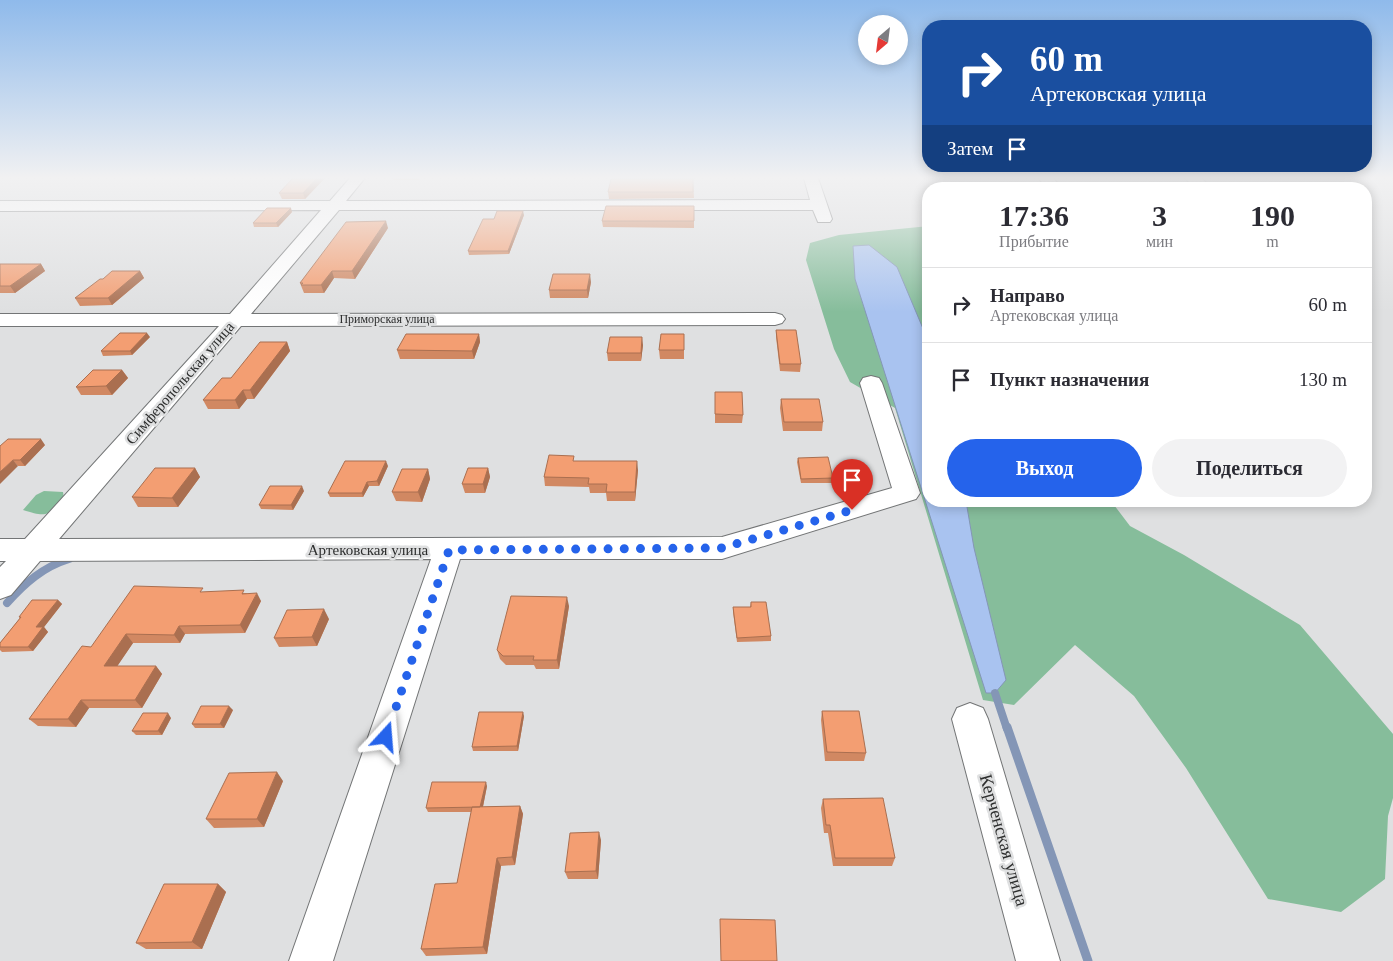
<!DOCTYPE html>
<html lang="ru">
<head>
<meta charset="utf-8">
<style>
	body { margin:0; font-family:"Times New Roman",serif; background:#f2f2f3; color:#2b2b33; height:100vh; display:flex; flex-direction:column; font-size:19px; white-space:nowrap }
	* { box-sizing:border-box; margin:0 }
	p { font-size:16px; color:#7c7c81 }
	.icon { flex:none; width:28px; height:28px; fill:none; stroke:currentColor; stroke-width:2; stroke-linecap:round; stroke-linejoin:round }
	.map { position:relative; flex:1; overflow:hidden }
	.details { position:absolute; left:922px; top:182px; width:450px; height:325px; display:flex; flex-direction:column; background:#fff; border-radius:20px; box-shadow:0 2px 12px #0003 }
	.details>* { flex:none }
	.banner { position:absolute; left:922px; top:20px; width:450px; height:152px; border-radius:20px; box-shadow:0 2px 12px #0003; background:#1a4fa0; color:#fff; overflow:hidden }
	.needle { width:32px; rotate:208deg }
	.buttons { position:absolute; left:858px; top:15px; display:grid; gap:10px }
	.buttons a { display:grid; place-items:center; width:50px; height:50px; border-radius:50%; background:#fff; box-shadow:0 2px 12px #0003; font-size:25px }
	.pin { position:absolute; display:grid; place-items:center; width:42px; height:42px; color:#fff; margin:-51px -21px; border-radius:50% 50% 50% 0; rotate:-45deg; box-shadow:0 0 5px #0007 }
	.pin .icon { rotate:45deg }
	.me { position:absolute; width:55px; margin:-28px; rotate:19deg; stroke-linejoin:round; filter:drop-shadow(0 0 4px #0008) }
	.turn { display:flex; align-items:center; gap:18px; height:105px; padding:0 25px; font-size:22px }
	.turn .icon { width:65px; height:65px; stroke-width:2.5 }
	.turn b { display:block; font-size:35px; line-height:42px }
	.then { display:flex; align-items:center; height:48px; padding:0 25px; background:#0003; gap:10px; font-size:19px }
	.eta { display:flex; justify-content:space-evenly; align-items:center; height:85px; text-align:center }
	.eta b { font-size:30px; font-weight:800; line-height:35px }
	.cta { display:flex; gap:10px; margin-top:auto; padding:10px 25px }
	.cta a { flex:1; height:58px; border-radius:30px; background:#2563eb; color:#fff; font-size:20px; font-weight:800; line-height:58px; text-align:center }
	.cta a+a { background:#f2f2f3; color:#2b2b33 }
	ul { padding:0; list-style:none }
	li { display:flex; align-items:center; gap:15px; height:75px; padding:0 25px; border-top:1px solid #e1e1e2 }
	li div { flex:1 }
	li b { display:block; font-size:19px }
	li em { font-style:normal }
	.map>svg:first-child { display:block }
	.green { fill:#86bd9b }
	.water { fill:#a9c3f0; stroke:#8496b6 }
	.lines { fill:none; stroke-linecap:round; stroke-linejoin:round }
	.stream-far1 { stroke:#8496b6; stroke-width:8 }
	.stream { stroke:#8496b6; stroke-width:9 }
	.minor-casing { stroke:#737576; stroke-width:2 }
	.minor { fill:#fff; fill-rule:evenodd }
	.wall { fill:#d18862 }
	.shaded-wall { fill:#aa6f50 }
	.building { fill:#f39e72; stroke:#aa6f50 }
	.route { stroke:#2563eb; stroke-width:9; stroke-dasharray:0 16.2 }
	.labels { text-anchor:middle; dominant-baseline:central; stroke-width:5; stroke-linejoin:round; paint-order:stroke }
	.far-street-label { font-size:12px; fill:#2d2e2e; stroke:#dfe0e1 }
	.street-label { font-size:15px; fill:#2d2e2e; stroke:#dfe0e1 }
	.near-street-label { font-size:18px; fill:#2d2e2e; stroke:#dfe0e1 }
</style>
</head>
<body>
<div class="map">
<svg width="1393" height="961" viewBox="0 0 1393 961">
	<rect width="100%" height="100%" fill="#dfe0e1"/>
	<path class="green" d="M929,226V501H1111L1130,526L1184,555L1300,625L1393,734V798L1388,816L1385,879L1341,912L1268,899L1186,768L1134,696L1075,645L1014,705L983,700L895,408L850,382L834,349L806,260L810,243L839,235Z
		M44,491L63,492L64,499C47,517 46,517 23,510L36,495Z"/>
	<path class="water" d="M869,245L897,267L927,338L929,345V501H966L974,548L1006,680L995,693H986L855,279L853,246Z"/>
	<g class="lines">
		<path class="stream-far1" d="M7,603C25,583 43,567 69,559
			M995,693L1007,729"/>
		<path class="stream" d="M1007,727L1088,961"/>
		<g class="minor-casing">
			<path id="minor" d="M350,178H365L346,201L810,200L804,178H818L832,219L830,222H818L813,210H339L251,314L775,313L782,315L785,319L782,323L775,325L241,326L59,539L722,537L892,488L860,383L863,378L871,376L879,378L882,383L920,493L916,499L722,559H460L333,961H289L431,559L40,561L11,595L0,599V567L6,561H0V539H25L219,326H0V314H230L321,210L0,211V201H330Z
				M1038,178H1053L1059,185L1057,188H1047Z
				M1185,178H1201L1213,189H1196Z
				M970,703L983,708L988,719L1060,961H1016L952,719L957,708Z"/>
		</g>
		<use href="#minor" class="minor"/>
	</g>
	<path class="wall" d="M325,178L305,199H282L279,193Z
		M393,178H420L419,180H394Z
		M693,178L694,198L609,199L608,192Z
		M694,206V228L603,227L602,221Z
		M292,212L278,227H254L253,223Z
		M524,215L509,254L469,255L468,251L494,219Z
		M388,228L355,279L334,278L324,293H304L300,283Z
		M0,264H41L45,271L15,293H0Z
		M140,271L144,278L112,305L80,306L75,298L103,279Z
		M591,282L588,298H550L549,290Z
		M776,330L801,364L800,372L780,371L776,337Z
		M479,334L480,342L474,359H400L397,350Z
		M684,334V359H660L659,350Z
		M150,337L132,355L103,356L101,351Z
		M287,342L290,351L254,399H247L239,409H208L203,400L231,378Z
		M643,345L641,361H608L607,353Z
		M122,370L128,378L112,395H81L76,387Z
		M715,392L743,415L742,423H715Z
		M781,399L823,422L822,431H783L780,408Z
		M45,445L25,466H18L0,446Z
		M798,458L833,478L832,483H801L797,462Z
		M575,461L638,470L635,501H607L606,493H590L589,487L545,486L544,477Z
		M388,466L379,486H369L363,497H330L328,493Z
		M195,468L200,477L178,507H138L132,497Z
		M488,468L490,477L485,493H465L462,484Z
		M428,469L430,479L422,502L396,501L392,492Z
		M304,491L293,510L261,509L259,505Z
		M205,592L246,593L261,601L245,633L185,634L180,643H133L117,666H156L162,674L142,708H89L76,727L38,726L29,719L91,647Z
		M58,600L62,604L44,627L48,632L33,651L2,652L0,650V643L20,618L19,617Z
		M751,602L771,636V641L737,642L733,612V607H750Z
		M569,606L559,669H536L534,665H506L500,659L497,650Z
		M329,619L317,646L279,647L274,638Z
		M233,710L224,728H195L192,724Z
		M822,711L866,753L864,761H825L821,720Z
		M524,716L518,751H473L472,747Z
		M171,718L162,735H136L132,731Z
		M283,781L264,827L214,828L206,819Z
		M487,786L483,807L520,806L523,814L515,865L501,866L487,954L426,956L421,949L457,883L472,812H428L426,808Z
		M823,799L895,858L892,866H833L828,833H824L821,808Z
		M601,840L598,879H568L565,872Z
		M218,884L226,892L202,949H146L136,943Z"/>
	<path class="shaded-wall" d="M317,178H325L305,199L303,193Z
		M291,208L292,212L278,227L276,223Z
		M523,211L524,215L509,254L508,251Z
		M386,221L388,228L355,279L352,271Z
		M41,264L45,271L15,293L10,286Z
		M140,271L144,278L112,305L108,298Z
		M332,271L334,278L324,293L321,285Z
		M590,274L591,282L588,298L587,290Z
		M147,333L150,337L132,355L130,351Z
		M479,334L480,342L474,359L472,351Z
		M642,337L643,345L641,361V353Z
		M287,342L290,351L254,399L250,390Z
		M122,370L128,378L112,395L106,386Z
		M243,390L247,399L239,409L235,400Z
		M41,439L45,445L25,466L20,460Z
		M13,460L18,466L0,484V472Z
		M386,461L388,466L379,486L377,481Z
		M637,461L638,470L635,501V492Z
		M195,468L200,477L178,507L172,498Z
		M488,468L490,477L485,493L483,484Z
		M428,469L430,479L422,502L418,492Z
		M367,482L369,486L363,497L362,493Z
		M302,486L304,491L293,510L291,505Z
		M257,593L261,601L245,633L240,625Z
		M567,597L569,606L559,669L557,660Z
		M58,600L62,604L44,627L48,632L33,651L28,647L36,627Z
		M324,609L329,619L317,646L312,637Z
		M179,626L185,634L180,643L174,635Z
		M126,634L133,643L112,674L104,666Z
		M156,666L162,674L142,708L135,700Z
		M81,700L89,708L76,727L68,719Z
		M229,706L233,710L224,728L220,724Z
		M523,712L524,716L518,751L517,746Z
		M168,713L171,718L162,735L158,731Z
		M277,772L283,781L264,827L257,819Z
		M486,782L487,786L482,811L480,807Z
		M520,806L523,814L515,865L512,857Z
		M599,832L601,840L598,879L596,871Z
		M497,858L501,866L487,954L483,947Z
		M218,884L226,892L202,949L192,942Z"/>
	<path class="building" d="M293,178H317L303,193H279Z
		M693,178V192H608L611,179Z
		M606,206H694V221H602Z
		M267,208H291L276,223H253Z
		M497,211H523L508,251H468L483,219H494Z
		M386,221L352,271H332L321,285H301L303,283H300L346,222Z
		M0,264H41L10,286H0Z
		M112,271H140L108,298H75L100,279H103Z
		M553,274H590L587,290H549Z
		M776,330H796L801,364H780Z
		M120,333H147L130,351H101Z
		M406,334H479L472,351L397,350Z
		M661,334H684V350H659Z
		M610,337H642L641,353H607Z
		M260,342H287L250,390H243L235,400H203L222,378H231Z
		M93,370H122L106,386L76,387Z
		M715,392H742L743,415L715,414Z
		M781,399H819L823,422H784Z
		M8,439H41L20,460H13L0,472V446Z
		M549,455L574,456L573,461H637L635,492H606L607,484H588L589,478L544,477Z
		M828,457L833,478L801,479L798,458Z
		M345,461H386L377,481L367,482L362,493H328Z
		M155,468H195L172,498L132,497Z
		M468,468H488L483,484H462Z
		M402,469H428L418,492H392Z
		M270,486H302L291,505H259Z
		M134,586L203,588L200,592L244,590L242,594L257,593L240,625L179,626L174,635L126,634L104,666H156L135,700H81L68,719H29L82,646L91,647Z
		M511,596L567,597L557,660H533L534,656H503L497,650Z
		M32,600H58L36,627H43L28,647H0V643L21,617H19Z
		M751,602H766L771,636L737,638L733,607H751Z
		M324,609L312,637L274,638L287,610Z
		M201,706H229L220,724H192Z
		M822,711H859L866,753L827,752Z
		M479,712H523L517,746L472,747Z
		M143,713H168L158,731H132Z
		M277,772L257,819H206L229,773Z
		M432,782H486L480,807L426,808Z
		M883,798L895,858H835L830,825H826L823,799Z
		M520,806L512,857L497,858L483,947L421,949L435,884L457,883L472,807Z
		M599,832L596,871L565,872L570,833Z
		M164,884H218L192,942L136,943Z
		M720,919L775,920L777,961H721Z"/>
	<linearGradient id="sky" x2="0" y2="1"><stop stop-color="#8fbaeb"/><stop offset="0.57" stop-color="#f1f1f2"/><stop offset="1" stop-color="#f1f1f2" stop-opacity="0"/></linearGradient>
	<rect width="1393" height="312" fill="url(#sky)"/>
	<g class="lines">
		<path class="route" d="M386,737L449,550L722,548L852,510"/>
	</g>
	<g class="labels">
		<g class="far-street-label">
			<text x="387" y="319">Приморская улица</text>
		</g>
		<g class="street-label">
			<text transform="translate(180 383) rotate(-49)">Симферопольская улица</text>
			<text x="368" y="550">Артековская улица</text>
		</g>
		<g class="near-street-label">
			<text transform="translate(1004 840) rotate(74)">Керченская улица</text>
		</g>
	</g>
</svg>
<div class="buttons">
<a><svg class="needle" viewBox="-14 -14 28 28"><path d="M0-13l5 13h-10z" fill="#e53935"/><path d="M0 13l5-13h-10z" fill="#7c7c81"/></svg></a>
</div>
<div class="pin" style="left:852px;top:510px;background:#d93025"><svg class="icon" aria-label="arrive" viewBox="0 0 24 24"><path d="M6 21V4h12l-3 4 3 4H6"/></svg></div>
<svg class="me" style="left:386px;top:737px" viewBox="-20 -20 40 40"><path d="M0-17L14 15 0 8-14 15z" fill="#2563eb" stroke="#fff" stroke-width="4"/></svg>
<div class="banner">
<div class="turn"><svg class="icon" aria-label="right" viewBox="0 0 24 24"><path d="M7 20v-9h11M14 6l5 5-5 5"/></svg><div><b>60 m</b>Артековская улица</div></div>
<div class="then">Затем<svg class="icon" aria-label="arrive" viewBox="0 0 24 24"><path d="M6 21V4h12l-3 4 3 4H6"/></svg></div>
</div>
<section class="details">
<div class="eta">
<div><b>17:36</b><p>Прибытие</p></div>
<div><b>3</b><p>мин</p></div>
<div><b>190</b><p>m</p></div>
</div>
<ul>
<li><svg class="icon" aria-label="right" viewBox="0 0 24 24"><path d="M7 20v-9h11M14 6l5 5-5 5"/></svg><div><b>Направо</b><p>Артековская улица</p></div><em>60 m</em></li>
<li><svg class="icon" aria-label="arrive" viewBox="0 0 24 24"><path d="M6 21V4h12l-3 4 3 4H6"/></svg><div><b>Пункт назначения</b></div><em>130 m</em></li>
</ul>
<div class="cta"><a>Выход</a><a>Поделиться</a></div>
</section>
</div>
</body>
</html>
